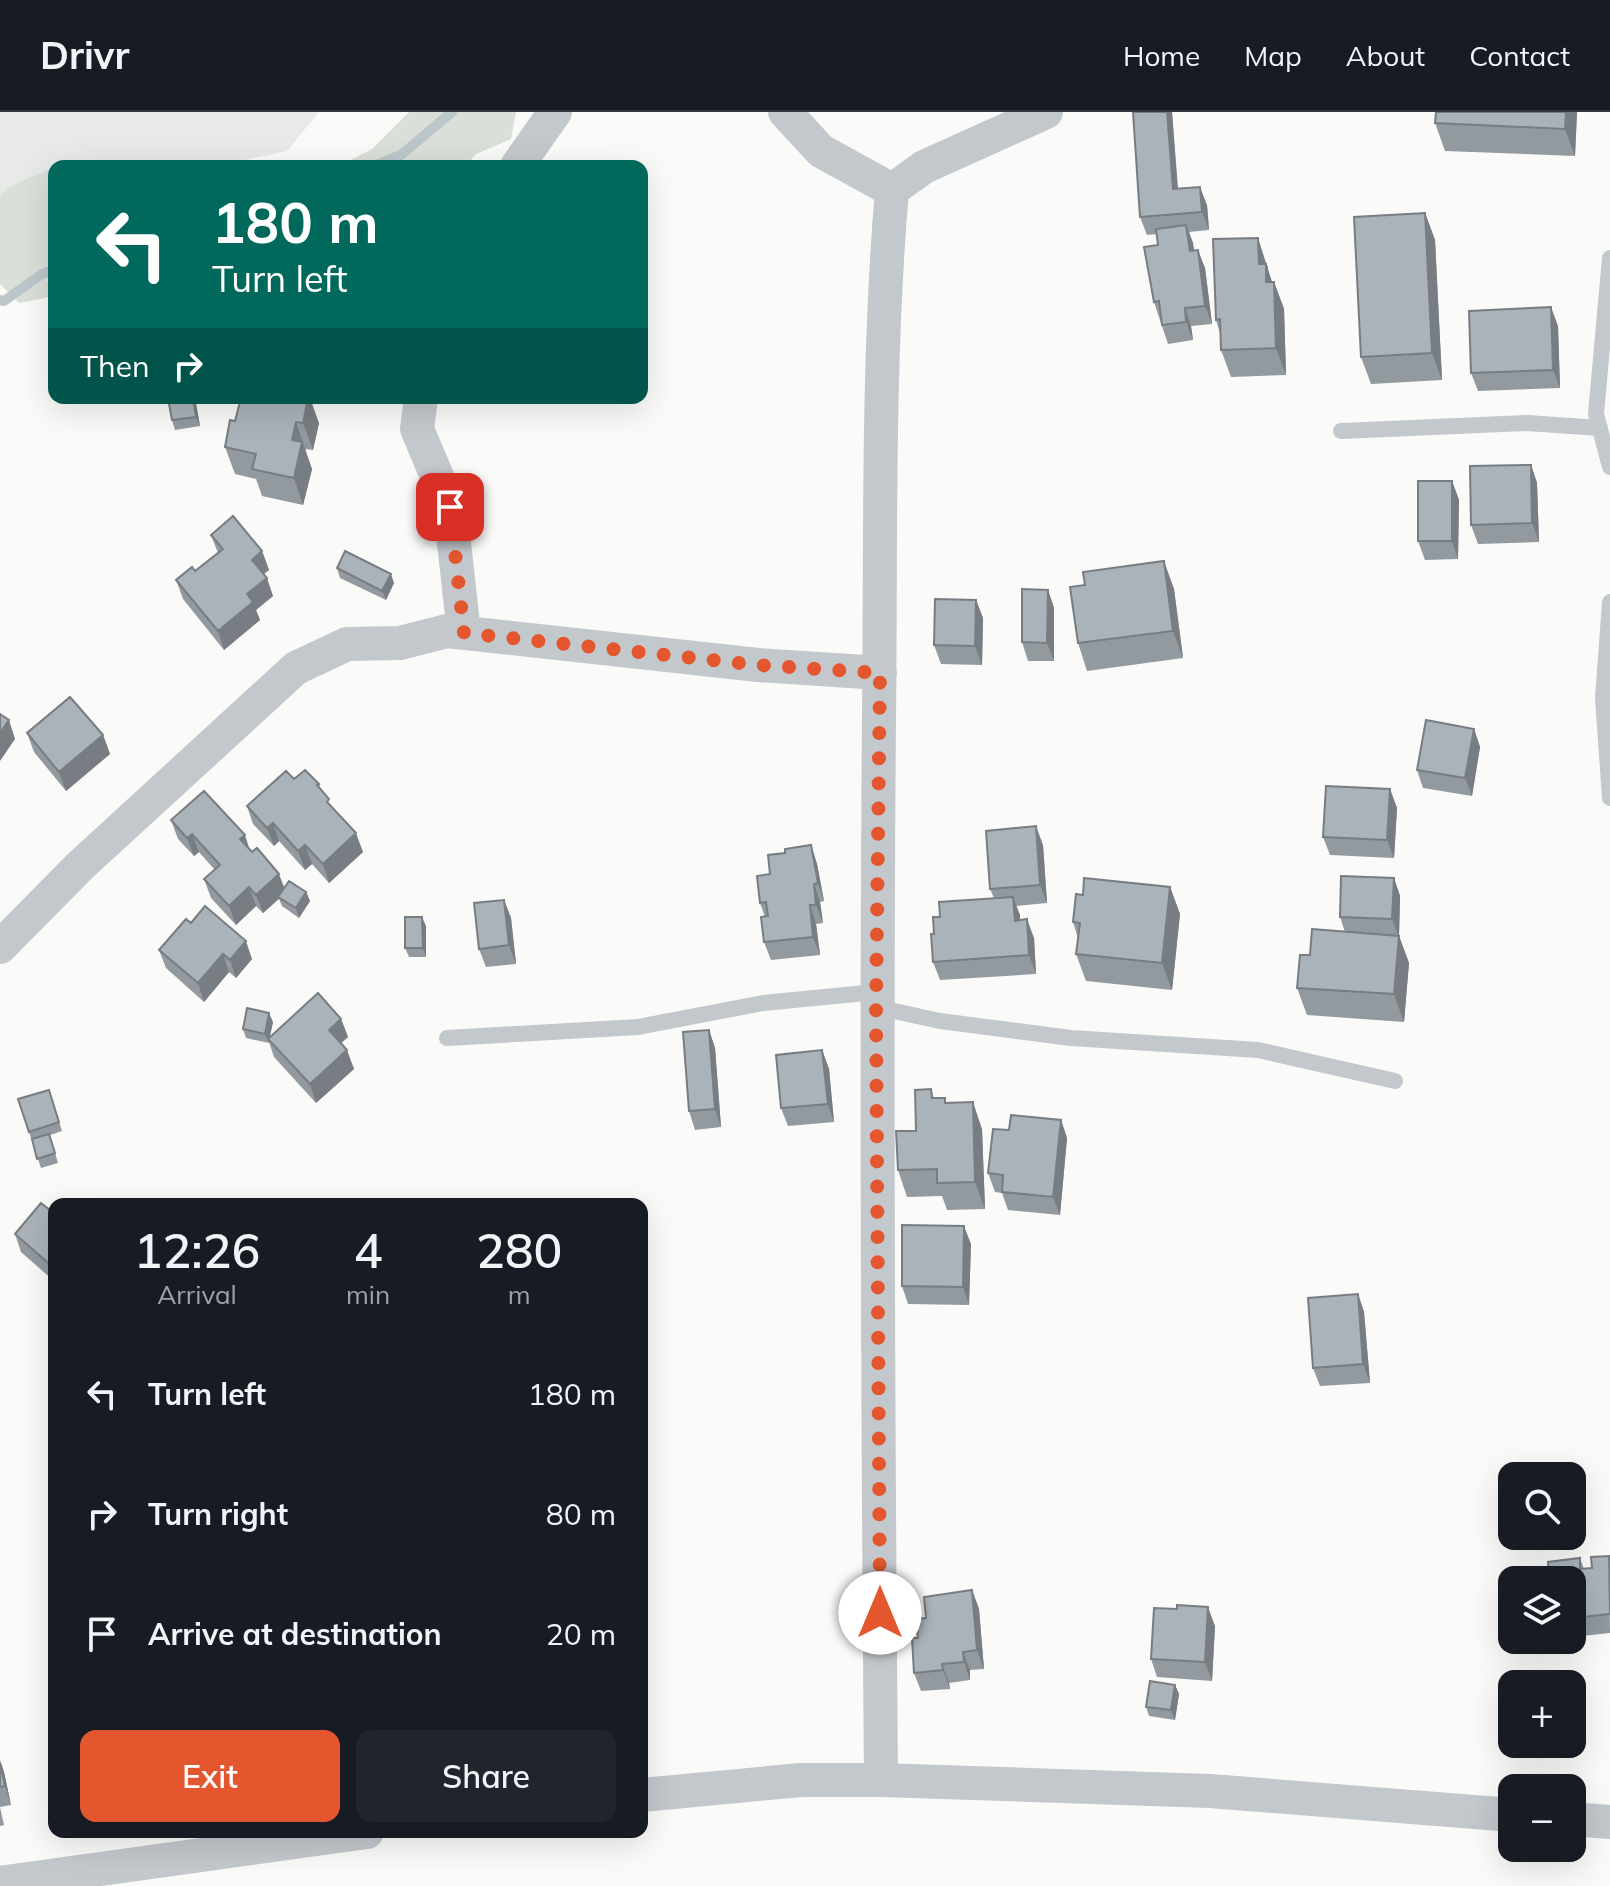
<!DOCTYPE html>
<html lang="en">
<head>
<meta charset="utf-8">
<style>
	body { margin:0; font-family:Mulish,sans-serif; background:#20242c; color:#f1f3f6; height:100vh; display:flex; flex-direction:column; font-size:30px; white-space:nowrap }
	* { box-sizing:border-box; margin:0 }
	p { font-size:26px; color:#9ea1a6 }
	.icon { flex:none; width:44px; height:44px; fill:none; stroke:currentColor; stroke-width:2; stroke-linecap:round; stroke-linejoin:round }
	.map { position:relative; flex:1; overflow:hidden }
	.drawer { position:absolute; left:48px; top:1086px; width:600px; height:640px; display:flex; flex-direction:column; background:#171b24; border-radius:16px; box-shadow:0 8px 32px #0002 }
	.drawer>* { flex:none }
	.banner { position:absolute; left:48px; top:48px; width:600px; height:244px; border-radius:16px; box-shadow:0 8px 32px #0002; background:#00695c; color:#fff; overflow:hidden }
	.fabs { position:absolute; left:1498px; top:1350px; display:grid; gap:16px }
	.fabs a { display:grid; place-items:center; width:88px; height:88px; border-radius:16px; background:#171b24; box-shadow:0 8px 32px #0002; font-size:40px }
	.pin { position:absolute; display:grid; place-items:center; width:68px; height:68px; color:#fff; margin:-34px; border-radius:16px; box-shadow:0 4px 12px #0006 }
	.me { position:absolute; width:88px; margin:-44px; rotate:0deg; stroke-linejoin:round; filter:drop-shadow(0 0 6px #0008) }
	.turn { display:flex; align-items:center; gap:28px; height:168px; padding:0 32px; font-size:36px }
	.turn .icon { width:104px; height:104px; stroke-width:2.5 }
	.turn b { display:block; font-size:56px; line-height:68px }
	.then { display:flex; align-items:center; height:76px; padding:0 32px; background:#0003; gap:16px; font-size:30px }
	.eta { display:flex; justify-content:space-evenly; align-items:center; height:136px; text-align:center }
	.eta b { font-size:48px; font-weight:600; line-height:56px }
	.primary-button { display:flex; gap:16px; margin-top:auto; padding:16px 32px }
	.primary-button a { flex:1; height:92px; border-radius:16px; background:#e4572e; color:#fff; font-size:32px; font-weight:600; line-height:92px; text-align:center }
	.primary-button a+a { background:#20242c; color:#f1f3f6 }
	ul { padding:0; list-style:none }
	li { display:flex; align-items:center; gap:24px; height:120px; padding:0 32px }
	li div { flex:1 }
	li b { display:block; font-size:30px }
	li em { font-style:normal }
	header { display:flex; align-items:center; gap:48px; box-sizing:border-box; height:112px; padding:0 40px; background:#171b24; border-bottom:2px solid #363941 }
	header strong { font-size:38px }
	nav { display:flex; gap:44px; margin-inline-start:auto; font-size:28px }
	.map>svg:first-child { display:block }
	.built { fill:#e8e9e9 }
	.green { fill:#dadfd7 }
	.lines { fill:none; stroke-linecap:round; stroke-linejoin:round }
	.stream { stroke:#bbc7cb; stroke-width:10 }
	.service { stroke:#c3c8cc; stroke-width:16 }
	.minor { stroke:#c3c8cc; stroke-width:34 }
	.wall { fill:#929a9f }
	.shaded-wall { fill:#777d82 }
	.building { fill:#aab3b9; stroke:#777d82; stroke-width:2 }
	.route { stroke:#e4572e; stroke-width:14; stroke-dasharray:0 25.2 }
</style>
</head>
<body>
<header>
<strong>Drivr</strong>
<nav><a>Home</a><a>Map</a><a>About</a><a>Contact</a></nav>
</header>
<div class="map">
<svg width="1610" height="1774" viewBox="0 0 1610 1774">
	<rect width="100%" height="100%" fill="#fafaf8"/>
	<path class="built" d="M0,0H319L287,39L215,54H54V87L0,98Z"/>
	<path class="green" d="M409,0H516L511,27L476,42L466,54H339L372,37Z
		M54,55V182L45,186L19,191L0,172V85L9,75Z"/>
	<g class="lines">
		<path class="stream" d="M374,54L401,43L452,0
			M0,188L4,189L42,162L54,158"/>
		<path class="service" d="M1610,146L1596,302L1610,355
			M1341,319L1527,311L1600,316
			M1610,490L1603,586L1610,686
			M876,895L940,909L1071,926L1258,938L1395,969
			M447,926L638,915L763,891L876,880"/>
		<path class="minor" d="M785,0L821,39L892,78
			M517,54L555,0
			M421,286L417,317L450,395L464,521
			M0,835L80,754L296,556L347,532L400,531L447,519L758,553L880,561
			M881,1668C878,1314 876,960 879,605C881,430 877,253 892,78L924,55L1046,0
			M642,1683L801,1668H881L1210,1679L1512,1703
			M1572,1707L1610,1710
			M0,1771L367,1720"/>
	</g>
	<path class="wall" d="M1133,0H1172L1178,76L1207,93L1209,118L1189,120L1193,131L1194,138L1205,156L1212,212L1191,214L1193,228L1168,232L1154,190L1158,133L1157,122L1147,123L1140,105Z
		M1436,0H1577L1575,44L1445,39L1435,11Z
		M1425,101L1435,128L1442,268L1371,272L1361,245Z
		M1268,153V159L1272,170H1274L1284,197L1286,263L1231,265L1221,238L1220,221L1216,208Z
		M1558,214L1560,276L1478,279L1471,261Z
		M195,286L200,314L175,318L172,308Z
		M230,308L319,311L313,338L306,337L305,339L312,357L303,393L262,384L256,367L235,362L225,335Z
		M1531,353L1537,371L1539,430L1478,432L1471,413Z
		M1452,369L1459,388L1458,447L1425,448L1418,429Z
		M211,423L262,439L269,458L264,462L273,484L256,498L260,508L224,538L183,487L176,468L195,459L218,441Z
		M337,456L394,471L386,488L340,466Z
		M1174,477L1183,546L1087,559L1078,531Z
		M1048,478L1054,496V549H1028L1022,530Z
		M976,488L983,506L982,553L941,552L934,533Z
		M1474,617L1480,635L1472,684L1423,676L1417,658Z
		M27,621L103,623L110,642L66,679L34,640Z
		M294,667L319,672L321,678L332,696L363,740L329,771L312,752L305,758L279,729L274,734L253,712L247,694Z
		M1390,677L1397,696L1394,746L1330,743L1323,725Z
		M171,708L251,739L284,776L306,780L310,789L299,806L282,794L279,787L263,801L256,794L236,813L211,786L204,767L215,758L199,740L194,744L178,727Z
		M811,733L817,752L824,789L820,790L823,811L816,812L820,843L771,848L764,830L765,805L760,791L785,741Z
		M1043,733L1047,791L1016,794L1020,808L1034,826L1036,862L940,868L933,850L934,822L940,805L994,786L990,777Z
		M1394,766L1400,784L1399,824L1409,851L1404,910L1307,903L1297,876L1310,843L1345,820L1340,805Z
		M1170,775L1180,802L1172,878L1086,869L1076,842L1078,826L1073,810L1083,783Z
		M504,788L511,806L516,852L486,855L479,837Z
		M191,811L252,847L236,866L229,860L204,890L166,856L159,838Z
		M426,814V845H409L405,836Z
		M341,907L348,925L341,931L354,957L316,991L274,945L269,930V931L246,926L243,917L273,910L270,924Z
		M709,918L715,936L721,1015L695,1018L689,999Z
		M822,938L829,957L834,1010L788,1014L781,996Z
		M931,977L934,986L947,991L982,1017L985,1097L947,1098L942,1084L907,1085L898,1058L916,1019Z
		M49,978L62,1019L50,1023L58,1051L41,1056L18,987Z
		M1061,1008L1067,1026L1060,1103L1008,1098L1002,1081L995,1080L988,1061L1009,1018Z
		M54,1096V1169L21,1140L15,1122L51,1099Z
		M971,1132L969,1193L908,1192L902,1174Z
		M1358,1182L1364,1200L1370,1271L1320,1274L1313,1256Z
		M1609,1444L1610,1521L1572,1525V1468L1580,1446L1584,1457L1592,1456Z
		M972,1478L979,1497L984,1557L970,1558V1568L949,1571L950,1577L921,1579L914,1561L918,1526L926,1506Z
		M1215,1514L1212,1569L1157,1565L1151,1547Z
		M1175,1573L1179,1582L1175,1608L1149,1604L1146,1595Z
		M0,1648L4,1660L11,1693L0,1695L4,1713L0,1714Z"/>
	<path class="shaded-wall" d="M1167,0H1172L1179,95L1173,77Z
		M1566,0H1577L1575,44L1565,17Z
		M1200,75L1207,93L1209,118L1202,100Z
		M1425,101L1435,128L1442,268L1432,241Z
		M1186,113L1193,131L1196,157L1190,139Z
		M1258,126L1274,176V170L1284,197L1286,263L1276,236L1259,152Z
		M1198,138L1205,156L1212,212L1205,194Z
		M1551,195L1558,214L1560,276L1553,258Z
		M1185,196L1191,214L1193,228L1186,210Z
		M193,286H195L200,314L196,305Z
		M297,286H310L319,311L313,338L303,311Z
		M296,310L312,357L303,393L294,366L292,328Z
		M1531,353L1537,371L1539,430L1532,411Z
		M1452,369L1459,388L1458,447L1452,429Z
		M262,439L269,458L258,466L252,448Z
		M1164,449L1174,477L1183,546L1173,519Z
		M391,462L394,471L386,488L382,479Z
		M267,466L273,484L256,498L260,508L224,538L218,519L247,482Z
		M1048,478L1054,496V549L1047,531Z
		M976,488L983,506L982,553L975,534Z
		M9,608L15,627L0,649V621Z
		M1474,617L1480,635L1472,684L1465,666Z
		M103,623L110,642L66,679L59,660Z
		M1390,677L1397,696L1394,746L1387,728Z
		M273,711L279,729L274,734L267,716Z
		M1036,714L1043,733L1047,791L1040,773Z
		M356,721L363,740L329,771L323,752Z
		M192,722L199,740L194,744L187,726Z
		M245,723L251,742L240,727Z
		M305,733L312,752L305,758L298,739Z
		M811,733L817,752L824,789L818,771Z
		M279,762L286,780L263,801L256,783Z
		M1394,766L1400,784L1399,824L1409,851L1404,910L1394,882L1399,825L1392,807Z
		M814,772L820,790L823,811L816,793Z
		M249,775L256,794L236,813L229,794Z
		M1170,775L1180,802L1172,878L1162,851Z
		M306,780L310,789L299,806L296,796Z
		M1013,785L1020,803L1021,827L1015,809Z
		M504,788L511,806L516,852L509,833Z
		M810,793L816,812L820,843L813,825Z
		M422,805L426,814V845L423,836Z
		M1027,807L1034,826L1036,862L1029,843Z
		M246,829L252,847L236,866L230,848Z
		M223,842L229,860L204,890L198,871Z
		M269,901L273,910L269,928L268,927L269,931L265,922Z
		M341,907L348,925L335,936L329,918Z
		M709,918L715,936L721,1015L715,997Z
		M347,938L354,957L316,991L310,972Z
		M822,938L829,957L834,1010L828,992Z
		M973,990L982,1017L985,1097L975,1070Z
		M1061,1008L1067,1026L1060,1103L1053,1085Z
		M964,1114L971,1132L969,1193L963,1175Z
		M1358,1182L1364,1200L1370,1271L1363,1252Z
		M972,1478L979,1497L984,1557L977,1538Z
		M1208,1495L1215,1514L1212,1569L1205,1550Z
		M963,1540L970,1558V1568L964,1550Z
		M942,1552L949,1571L950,1577L943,1558Z
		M1175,1573L1179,1582L1175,1608L1171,1598Z
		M0,1648L4,1660L11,1693L5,1674Z"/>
	<path class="building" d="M1133,0H1167L1173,77L1200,75L1202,100L1140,105Z
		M1436,0H1566L1565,17L1435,11Z
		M1425,101L1432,241L1361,245L1354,105Z
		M1186,113L1190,139L1198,138L1205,194L1185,196L1186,210L1162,213L1159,189L1154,190L1144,135L1158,133L1156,117Z
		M1258,126L1259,152H1266V170H1274L1276,236L1221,238L1220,207L1216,208L1213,127Z
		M1551,195L1553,258L1471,261L1469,199Z
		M168,286H193L196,305L172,308Z
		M241,286H308L303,311L296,310L292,328L302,330L294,366L252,357L256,342L225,335L230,308L235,309Z
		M1531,353L1532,411L1471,413L1470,354Z
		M1418,369H1452V429H1418Z
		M233,404L262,439L252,448L267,466L247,482L253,490L218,519L176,468L192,455L195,459L223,437L211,423Z
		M345,439L391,462L382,479L337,456Z
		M1164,449L1173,519L1078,531L1070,475L1085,473L1083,460Z
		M1022,477L1048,478L1047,531L1022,530Z
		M935,487L976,488L975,534L934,533Z
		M70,585L103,623L59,660L27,621Z
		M0,602L9,608L0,621Z
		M1426,608L1474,617L1465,666L1417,658Z
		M305,658L319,672L317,673L329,687L327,690L356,721L323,752L305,733L298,739L273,711L267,716L247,694L286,659L294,667Z
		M1326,674L1390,677L1387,728L1323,725Z
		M204,679L245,723L240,727L252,740L257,736L279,762L256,783L249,775L229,794L204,767L220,753L192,722L187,726L171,708Z
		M1036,714L1040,773L990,777L986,719Z
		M811,733L818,771L814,772L816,793H810L813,825L764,830L761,805L768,804L766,790L760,791L757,764L770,762L768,743L785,741V737Z
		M1341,764L1394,766L1392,807L1340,805Z
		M1084,766L1170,775L1162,851L1076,842L1080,811L1073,810L1076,782L1083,783Z
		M289,769L306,780L296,796L278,785Z
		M1013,785L1015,809L1027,807L1029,843L933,850L931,822H934L933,805H940L939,790Z
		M504,788L509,833L479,837L474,791Z
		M205,794L246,829L230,848L223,842L198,871L159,838L186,807L191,811Z
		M405,805H422L423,836H405Z
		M1312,817L1399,824L1394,882L1297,876L1300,843H1310Z
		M318,881L341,907L329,918L347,938L310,972L268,927Z
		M247,896L269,901L265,922L243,917Z
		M709,918L715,997L689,999L683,920Z
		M822,938L828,992L781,996L776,943Z
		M931,977L932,986H945V991L973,990L975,1070L937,1071V1057L898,1058L896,1019H916L915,978Z
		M49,978L59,1010L29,1020L18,987Z
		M1011,1003L1061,1008L1053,1085L1002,1080L1003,1063L988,1061L993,1017L1009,1018Z
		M49,1022L55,1041L37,1047L32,1027Z
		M41,1091L51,1099L54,1096V1156L15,1122Z
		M902,1113L964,1114L963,1175L902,1174Z
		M1358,1182L1363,1252L1313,1256L1308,1186Z
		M1609,1444L1610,1502L1572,1506V1468H1549L1548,1450L1580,1446V1457L1592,1456L1591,1445Z
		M972,1478L977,1538L963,1540L964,1550L942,1552L943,1558L914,1561L912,1526H918L916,1507L926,1506L924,1485Z
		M1177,1493L1208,1495L1205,1550L1151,1547L1154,1496L1177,1497Z
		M1150,1569L1175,1573L1171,1598L1146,1595Z
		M0,1652L5,1674L0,1675Z"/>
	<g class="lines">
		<path class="route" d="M450,395L464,521L758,553L880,561L876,895L880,1501"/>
	</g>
</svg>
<div class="fabs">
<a><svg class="icon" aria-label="search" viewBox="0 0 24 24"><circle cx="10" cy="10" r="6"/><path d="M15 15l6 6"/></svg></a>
<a><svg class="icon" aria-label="layers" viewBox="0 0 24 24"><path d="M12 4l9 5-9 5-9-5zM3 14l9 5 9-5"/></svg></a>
<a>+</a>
<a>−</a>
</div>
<div class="pin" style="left:450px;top:395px;background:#d93025"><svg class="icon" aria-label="arrive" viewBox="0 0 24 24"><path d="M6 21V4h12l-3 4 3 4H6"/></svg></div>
<svg class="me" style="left:880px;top:1501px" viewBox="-20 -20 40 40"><circle r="19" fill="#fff"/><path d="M0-13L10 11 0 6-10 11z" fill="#e4572e"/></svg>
<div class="banner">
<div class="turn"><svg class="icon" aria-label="left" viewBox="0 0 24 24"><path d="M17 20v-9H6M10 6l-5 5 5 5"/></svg><div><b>180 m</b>Turn left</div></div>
<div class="then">Then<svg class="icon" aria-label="right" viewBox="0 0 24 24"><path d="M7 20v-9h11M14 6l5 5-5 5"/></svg></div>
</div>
<section class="drawer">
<div class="eta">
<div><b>12:26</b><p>Arrival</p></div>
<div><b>4</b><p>min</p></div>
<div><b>280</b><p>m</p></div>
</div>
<ul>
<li><svg class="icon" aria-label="left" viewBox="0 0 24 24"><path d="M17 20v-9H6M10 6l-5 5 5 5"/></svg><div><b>Turn left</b></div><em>180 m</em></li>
<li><svg class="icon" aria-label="right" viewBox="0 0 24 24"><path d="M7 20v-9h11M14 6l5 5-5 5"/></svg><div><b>Turn right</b></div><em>80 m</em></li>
<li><svg class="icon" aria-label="arrive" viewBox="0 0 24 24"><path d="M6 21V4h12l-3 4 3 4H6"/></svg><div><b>Arrive at destination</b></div><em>20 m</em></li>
</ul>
<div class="primary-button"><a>Exit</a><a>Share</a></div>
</section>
</div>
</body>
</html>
